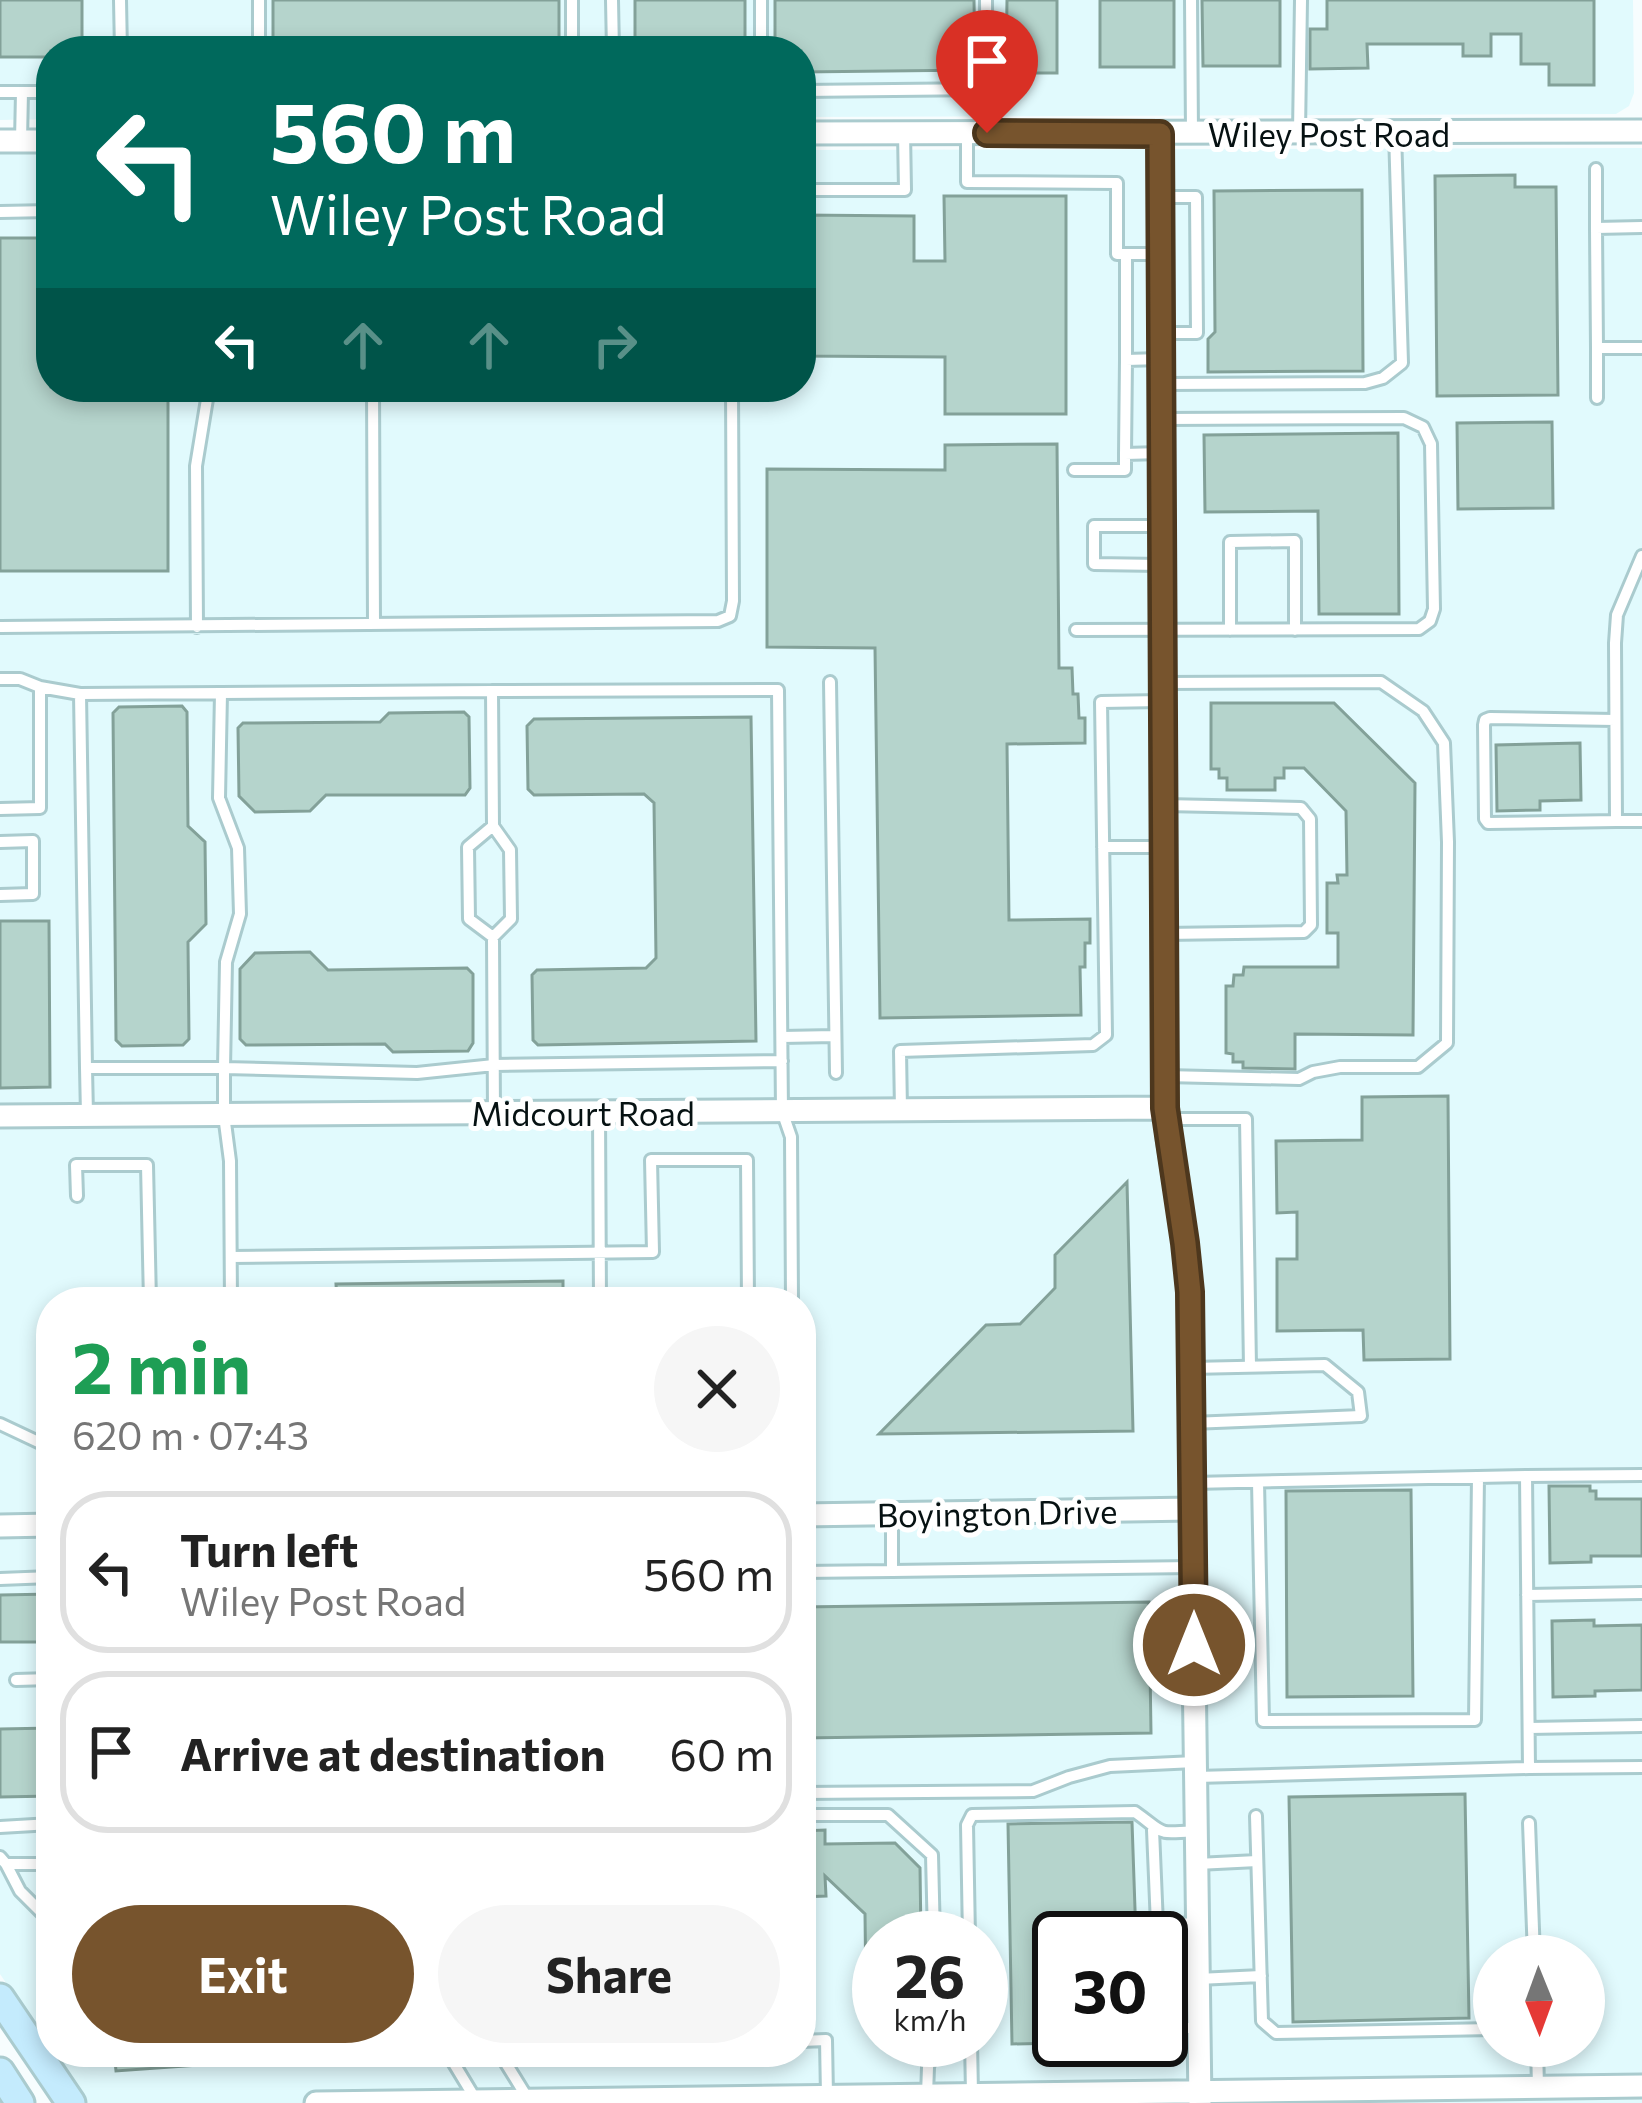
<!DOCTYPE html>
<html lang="en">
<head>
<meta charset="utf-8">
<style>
	body { margin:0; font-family:Commissioner,sans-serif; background:#f6f6f6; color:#222; height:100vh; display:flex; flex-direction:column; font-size:45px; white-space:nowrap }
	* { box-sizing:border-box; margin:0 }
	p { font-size:39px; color:#767676 }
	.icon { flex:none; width:66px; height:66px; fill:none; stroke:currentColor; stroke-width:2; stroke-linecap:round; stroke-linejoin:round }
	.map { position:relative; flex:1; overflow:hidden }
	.drawer { position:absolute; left:36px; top:1287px; width:780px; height:780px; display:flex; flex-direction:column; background:#fff; border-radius:48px; box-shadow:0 6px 18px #0003 }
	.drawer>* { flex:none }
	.top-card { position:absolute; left:36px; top:36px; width:780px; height:366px; border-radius:48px; box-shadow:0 6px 18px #0003; background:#00695c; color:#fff; overflow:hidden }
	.needle { width:78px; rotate:179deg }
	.controls { position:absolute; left:1473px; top:1935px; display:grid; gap:24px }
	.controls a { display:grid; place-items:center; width:132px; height:132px; border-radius:50%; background:#fff; box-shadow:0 6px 18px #0003; font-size:60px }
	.speed { position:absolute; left:852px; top:1911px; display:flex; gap:24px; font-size:60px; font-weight:700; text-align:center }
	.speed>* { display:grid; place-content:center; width:156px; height:156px; border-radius:50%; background:#fff; box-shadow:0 6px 18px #0003; line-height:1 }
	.speed small { font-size:30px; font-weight:400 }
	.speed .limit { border:6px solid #111; border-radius:18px; background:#fff; color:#111 }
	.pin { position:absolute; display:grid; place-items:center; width:102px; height:102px; color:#fff; margin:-123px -51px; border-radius:50% 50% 50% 0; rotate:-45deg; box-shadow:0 0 12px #0007 }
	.pin .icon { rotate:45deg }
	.me { position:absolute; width:132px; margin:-66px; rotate:0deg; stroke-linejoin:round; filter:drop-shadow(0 0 9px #0008) }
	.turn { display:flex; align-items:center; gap:42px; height:252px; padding:0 36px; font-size:54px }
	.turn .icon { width:156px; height:156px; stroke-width:2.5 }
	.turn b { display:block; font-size:84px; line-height:102px }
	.lanes { display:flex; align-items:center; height:114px; padding:0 36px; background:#0003; justify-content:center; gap:60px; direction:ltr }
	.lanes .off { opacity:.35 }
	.round { display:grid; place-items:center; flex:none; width:126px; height:126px; border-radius:63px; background:#f6f6f6 }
	.head { display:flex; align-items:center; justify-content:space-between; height:204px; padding:0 36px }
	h1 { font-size:72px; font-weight:700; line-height:90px; color:#1e9e55 }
	.primary-button { display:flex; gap:24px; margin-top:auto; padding:24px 36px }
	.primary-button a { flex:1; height:138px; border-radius:72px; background:#77542d; color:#fff; font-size:48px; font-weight:700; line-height:138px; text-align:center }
	.primary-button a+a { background:#f6f6f6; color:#222 }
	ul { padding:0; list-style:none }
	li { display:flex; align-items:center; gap:36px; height:162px; margin:0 24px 18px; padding:0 12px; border:6px solid #e0e0e0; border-radius:48px }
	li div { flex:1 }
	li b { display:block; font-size:45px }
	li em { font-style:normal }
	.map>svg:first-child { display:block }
	.built { fill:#e1fafd; fill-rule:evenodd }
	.building { fill:#b5d4cc; stroke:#83a199; stroke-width:3 }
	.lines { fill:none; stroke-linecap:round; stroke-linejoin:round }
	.service-casing { stroke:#aacbce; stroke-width:16 }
	.minor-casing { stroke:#aacbce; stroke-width:27 }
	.secondary-casing { stroke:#aacbce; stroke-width:33 }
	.service { stroke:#fff; stroke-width:10 }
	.minor { stroke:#fff; stroke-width:21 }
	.secondary { stroke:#c4ebfd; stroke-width:27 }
	.route-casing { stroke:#4d371d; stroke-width:30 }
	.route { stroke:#77542d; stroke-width:21 }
	.labels { text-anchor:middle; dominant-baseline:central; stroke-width:10; stroke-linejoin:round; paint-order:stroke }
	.street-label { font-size:33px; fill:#061112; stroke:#fff }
</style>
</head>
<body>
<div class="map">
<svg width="1642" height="2103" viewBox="0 0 1642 2103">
	<rect width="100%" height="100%" fill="#f7fdfe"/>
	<path class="built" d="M0,0H1633L1634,93L1629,106L1616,114L801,117V51H51V119L0,120Z
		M1642,148V2103H87L52,2052H801V1302H51V2050L0,1974V152H51V387H801V150ZM879,1938H981V2040H879ZM1059,1938H1161V2040H1059ZM1494,1956H1584V2046H1494Z"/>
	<path class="building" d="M0,0H82V51H51V57H0Z
		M273,0H559V51H273Z
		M635,0H745V51H635Z
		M775,0H974L975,70L801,72V51H775Z
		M1007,0H1057V73H1006Z
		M1100,0H1174V67H1100Z
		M1202,0H1280V66H1203Z
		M1327,0H1594V85H1549V64H1521V34H1491V56H1463V44H1367L1368,68L1310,69V29H1327Z
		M1515,175V187H1556L1558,395L1437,396L1435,176Z
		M1362,190L1363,371L1208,372V339L1215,332L1214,191Z
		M944,196H1066V414H945V357L801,356V215L914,216V261H945Z
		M0,238H51V387H168V571H0Z
		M1552,422L1553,508L1458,509L1457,423Z
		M1398,433L1399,614H1319L1318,511L1205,512L1204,435Z
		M1057,444L1059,668H1072L1073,694H1078L1079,718H1085V743L1007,744L1009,920L1090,919V943H1085V967H1080L1081,1015L880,1018L875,648L767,647V469L945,470V445Z
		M1211,703H1334L1415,783L1413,1035L1295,1034V1069L1243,1068V1062H1233V1054L1226,1053V986H1233L1234,975H1243L1244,967H1338V933H1327V883H1338L1337,875H1347L1346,811L1304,768H1284V778H1275V790H1227V778H1219V769H1211Z
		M182,706L187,712L188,826L205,842L206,924L188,942L189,1039L183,1045L122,1046L116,1040L113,713L119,707Z
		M464,712L469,717L470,788L465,795H326L310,811L255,812L239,796L238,728L243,723L380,722L389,713Z
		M751,717L756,1041L538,1045L533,1040L532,975L537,970L646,968L656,958L654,803L644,794L534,795L528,789L527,726L534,719Z
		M1580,743L1581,800L1540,801V810L1497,811L1496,745Z
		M0,921H49L50,1087L0,1088Z
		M310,952L328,970L467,968L473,974V1043L468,1051L393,1052L385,1044L246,1045L240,1039V969L255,953Z
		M1448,1096L1450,1359L1364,1360L1363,1330L1277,1331V1259H1297V1212L1277,1213L1276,1141L1362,1140V1097Z
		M1127,1182L1133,1431L879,1434L986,1325L1020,1324L1055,1288V1255Z
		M563,1281V1302H337L336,1284Z
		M1549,1486H1590V1491H1596V1499H1642V1556H1591V1562L1550,1563Z
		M1411,1490L1413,1696L1287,1697L1286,1491Z
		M51,1594V1642H0V1595Z
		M1149,1602L1151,1733L801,1738V1607Z
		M1594,1620V1626L1642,1625V1690L1595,1691V1696L1553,1697L1552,1621Z
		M51,1728V1796L0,1797V1729Z
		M1465,1794L1469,2018L1293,2022L1289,1797Z
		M1132,1822L1136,1938H1059V2043L1012,2044L1008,1824Z
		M825,1830V1844L895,1843L920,1868L921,1938H879V1996H866L865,1914L825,1876L826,1896L801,1897V1831Z
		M114,2052H226V2063L116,2071Z"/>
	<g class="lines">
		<g class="service-casing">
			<path id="service" d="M120,0L121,51
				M259,0V51
				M572,0V51
				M612,0L613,51
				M761,0V51
				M986,0L987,133
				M1191,0L1192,133
				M801,91L987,89
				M0,92H51
				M1299,132L1301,0
				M967,133V182L1117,183V254H1161
				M21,141L22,92
				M1596,169V228
				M801,190H905L904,132
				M1160,197H1196L1197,333H1161
				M0,212L51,211
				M1642,227L1596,228L1597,348H1642
				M1126,254V360
				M1597,348V398
				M1163,384L1365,383L1383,378L1402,363L1395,132
				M373,387L374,624
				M1125,454L1126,360L1161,359
				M1074,470H1125V454L1161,453
				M1642,556L1617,615L1615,643L1616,821H1642
				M1161,565L1094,564V526H1162
				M0,627L718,621L730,616L733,601L732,387
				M197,627L196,466L209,387
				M1076,630L1419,629L1430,621L1434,609L1431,444L1423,427L1404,418L1162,419
				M1230,630V542L1295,541V630
				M0,679H20L40,687
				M830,682L836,1073
				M1163,683L1381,682L1423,711L1444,743L1448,842L1447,1043L1418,1067H1340L1313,1072L1299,1079L1165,1076
				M80,694L492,691
				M1615,720L1490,718L1485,720L1484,725L1485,819L1488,823L1616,821
				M1164,805L1301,808L1310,819L1311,925L1304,932L1164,934
				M0,809L40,808V687L80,694L86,1068
				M493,826L468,847L469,919L493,937
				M0,842L33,841V894L0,895
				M1103,847H1164
				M782,1037L835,1036
				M901,1110L900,1051L1093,1045L1106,1035L1101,702L1162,701
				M494,1113L493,937L511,919L510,850L493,826L492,691L778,690L782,1111L791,1137L792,1302
				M599,1113L600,1302
				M87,1115L86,1068H224L226,962L240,914L238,848L219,798L221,693
				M1168,1119H1246L1250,1367
				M77,1196L76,1165H147L150,1302
				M231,1257L653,1252L651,1160H747L748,1302
				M231,1302L230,1161L224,1115V1068L417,1073L494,1065L782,1061
				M1190,1368L1325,1365L1358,1392L1361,1416L1191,1423
				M0,1424L51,1448
				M1526,1476L1642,1475
				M1258,1482L1263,1721L1475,1720L1478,1477
				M1192,1483L1526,1476L1529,1768L1196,1777
				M892,1571L1194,1567
				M801,1572L892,1571V1514
				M0,1579L51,1577
				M1527,1595L1642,1593
				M16,1680L51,1679
				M1529,1728L1642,1726
				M1529,1768L1642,1767
				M801,1793L1033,1791L1069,1777L1110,1766L1195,1762
				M801,1815H888L932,1855L934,1938
				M1256,1816L1262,2021L1276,2033L1494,2029
				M1529,1823L1534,1956
				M0,1827L51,1824
				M1153,1830L1157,1925L1197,1923
				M0,1857L6,1864H51
				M6,1864L20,1891L42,1913H51
				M1197,1864L1257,1861
				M969,1938L967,1825L972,1815L1135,1812C1166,1834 1154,1834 1196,1831
				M1198,1979L1261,1976
				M1161,2022L1165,2028H1199
				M971,2040L972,2094
				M801,2041L826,2040L827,2096
				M1537,2046L1538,2087
				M447,2052L476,2100
				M499,2052L528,2099
				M927,2095L928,2067L937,2040"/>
		</g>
		<g class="minor-casing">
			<path id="minor" d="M801,133L1642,131
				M1160,133L1165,1108L1168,1138L1185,1243L1189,1292L1200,2103
				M0,141H51
				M0,1116L1165,1108
				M801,1515L1193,1509
				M0,1526L51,1525
				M316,2103L1642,2086"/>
		</g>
		<g class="secondary-casing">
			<path id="secondary" d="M0,1998L71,2103
				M0,2072L20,2103"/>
		</g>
		<use href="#service" class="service"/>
		<use href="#minor" class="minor"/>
		<use href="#secondary" class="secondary"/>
	</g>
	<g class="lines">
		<g class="route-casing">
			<path id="route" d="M987,133L1160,134L1165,1108L1185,1243L1190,1292L1194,1645"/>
		</g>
		<use href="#route" class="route"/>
	</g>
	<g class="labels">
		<g class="street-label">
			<text x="1329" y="133">Wiley Post Road</text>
			<text x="583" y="1112">Midcourt Road</text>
			<text transform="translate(997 1512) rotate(-1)">Boyington Drive</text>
		</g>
	</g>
</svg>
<div class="controls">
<a><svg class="needle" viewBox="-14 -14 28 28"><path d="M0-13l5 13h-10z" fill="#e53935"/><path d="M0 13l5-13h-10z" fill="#767676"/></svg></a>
</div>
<div class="speed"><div>26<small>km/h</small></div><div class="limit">30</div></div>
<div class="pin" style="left:987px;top:133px;background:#d93025"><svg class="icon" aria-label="arrive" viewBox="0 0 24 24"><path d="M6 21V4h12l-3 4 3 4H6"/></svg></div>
<svg class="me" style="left:1194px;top:1645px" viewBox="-20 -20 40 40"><circle r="17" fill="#77542d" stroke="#fff" stroke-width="3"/><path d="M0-11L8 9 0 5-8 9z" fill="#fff"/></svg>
<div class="top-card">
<div class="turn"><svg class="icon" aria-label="left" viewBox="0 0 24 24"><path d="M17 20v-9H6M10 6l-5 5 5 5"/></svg><div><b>560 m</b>Wiley Post Road</div></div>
<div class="lanes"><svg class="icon" aria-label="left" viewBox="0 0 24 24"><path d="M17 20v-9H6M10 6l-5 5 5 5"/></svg><svg class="icon off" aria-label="ahead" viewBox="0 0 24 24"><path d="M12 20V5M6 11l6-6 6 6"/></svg><svg class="icon off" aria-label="ahead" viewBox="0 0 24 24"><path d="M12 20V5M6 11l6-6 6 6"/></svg><svg class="icon off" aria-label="right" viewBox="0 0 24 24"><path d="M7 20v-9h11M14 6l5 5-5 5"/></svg></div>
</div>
<section class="drawer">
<div class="head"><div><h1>2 min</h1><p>620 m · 07:43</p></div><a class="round"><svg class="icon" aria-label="close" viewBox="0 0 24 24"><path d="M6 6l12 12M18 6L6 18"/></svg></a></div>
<ul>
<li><svg class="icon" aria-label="left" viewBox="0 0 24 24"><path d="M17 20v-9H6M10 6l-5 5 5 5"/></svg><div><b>Turn left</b><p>Wiley Post Road</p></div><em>560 m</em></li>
<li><svg class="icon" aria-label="arrive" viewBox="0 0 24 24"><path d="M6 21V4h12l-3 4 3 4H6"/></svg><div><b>Arrive at destination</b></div><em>60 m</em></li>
</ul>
<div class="primary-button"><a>Exit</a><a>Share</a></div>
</section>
</div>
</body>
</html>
